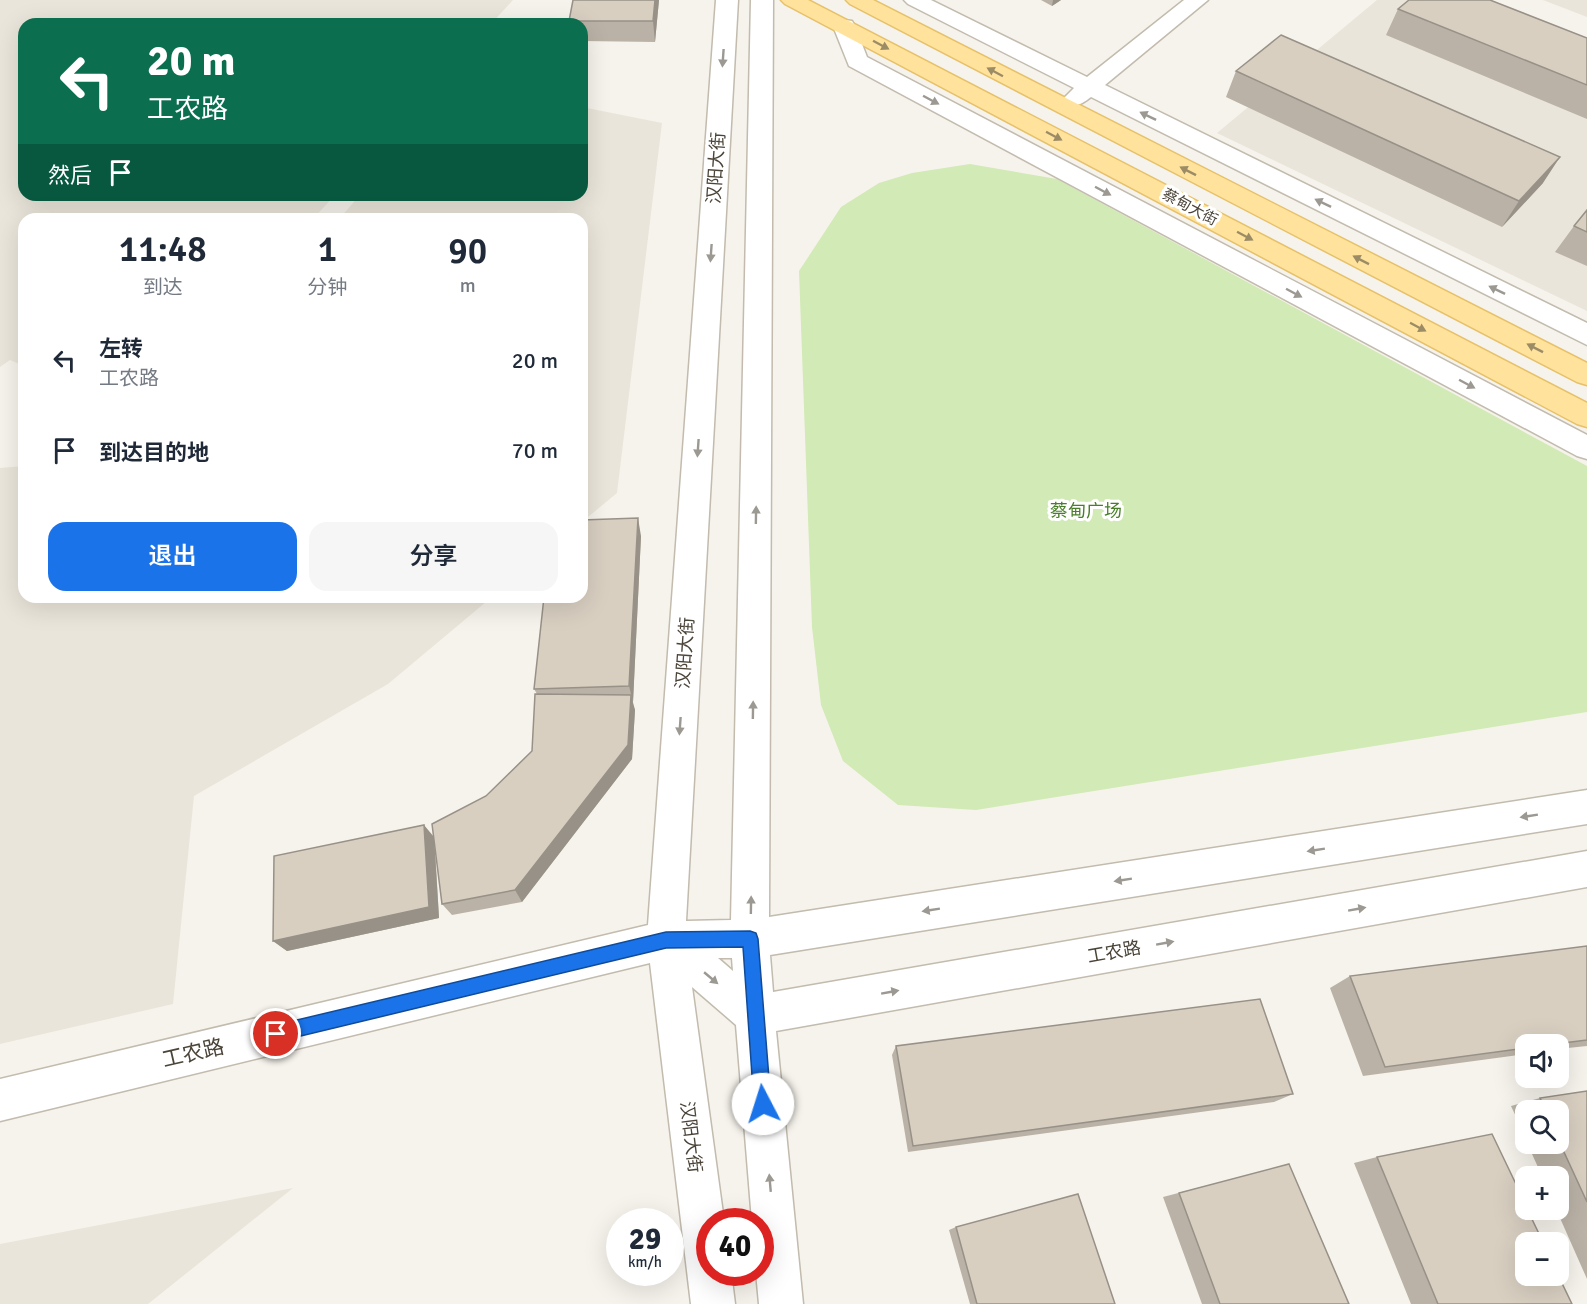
<!DOCTYPE html>
<html lang="zh">
<head>
<meta charset="utf-8">
<style>
	body { margin:0; font-family:Signika,"Noto Sans SC",sans-serif; background:#f6f6f7; color:#1f2937; height:100vh; display:flex; flex-direction:column; font-size:22px; white-space:nowrap }
	* { box-sizing:border-box; margin:0 }
	p { font-size:20px; color:#747a83 }
	.icon { flex:none; width:33px; height:33px; fill:none; stroke:currentColor; stroke-width:2; stroke-linecap:round; stroke-linejoin:round }
	.map { position:relative; flex:1; overflow:hidden }
	.side { position:absolute; left:18px; top:213px; width:570px; height:390px; display:flex; flex-direction:column; background:#fff; border-radius:18px; box-shadow:0 6px 24px #0002 }
	.side>* { flex:none }
	.hud { position:absolute; left:18px; top:18px; width:570px; height:183px; border-radius:18px; box-shadow:0 6px 24px #0002; background:#0b6e4f; color:#fff; overflow:hidden }
	.buttons { position:absolute; left:1515px; top:1034px; display:grid; gap:12px }
	.buttons a { display:grid; place-items:center; width:54px; height:54px; border-radius:12px; background:#fff; box-shadow:0 6px 24px #0002; font-size:30px }
	.speed { position:absolute; left:606px; top:1208px; display:flex; gap:12px; font-size:30px; font-weight:700; text-align:center }
	.speed>* { display:grid; place-content:center; width:78px; height:78px; border-radius:50%; background:#fff; box-shadow:0 6px 24px #0002; line-height:1 }
	.speed small { font-size:15px; font-weight:400 }
	.speed .limit { border:9px solid #d22; background:#fff; color:#111 }
	.pin { position:absolute; display:grid; place-items:center; width:51px; height:51px; color:#fff; margin:-26px; border:3px solid #fff; border-radius:50%; box-shadow:0 2px 6px #0007 }
	.me { position:absolute; width:66px; margin:-33px; rotate:355deg; stroke-linejoin:round; filter:drop-shadow(0 0 4px #0008) }
	.turn { display:flex; align-items:center; gap:21px; height:126px; padding:0 30px; font-size:27px }
	.turn .icon { width:78px; height:78px; stroke-width:2.5 }
	.turn b { display:block; font-size:42px; line-height:51px }
	.then { display:flex; align-items:center; height:57px; padding:0 30px; background:#0003; gap:12px; font-size:22px }
	.eta { display:flex; justify-content:space-evenly; align-items:center; height:102px; text-align:center }
	.eta b { font-size:36px; font-weight:600; line-height:42px }
	.action { display:flex; gap:12px; margin-top:auto; padding:12px 30px }
	.action a { flex:1; height:69px; border-radius:18px; background:#1a73e8; color:#fff; font-size:24px; font-weight:600; line-height:69px; text-align:center }
	.action a+a { background:#f6f6f7; color:#1f2937 }
	ul { padding:0; list-style:none }
	li { display:flex; align-items:center; gap:18px; height:90px; padding:0 30px }
	li div { flex:1 }
	li b { display:block; font-size:22px }
	li em { font-style:normal }
	.map>svg:first-child { display:block }
	.residential { fill:#eae5da }
	.green { fill:#d2eab5 }
	.lines { fill:none; stroke-linecap:round; stroke-linejoin:round }
	.minor-casing { stroke:#c2bbae; stroke-width:3 }
	.major-casing { stroke:#e6c16a; stroke-width:3 }
	.minor { fill:#fff; fill-rule:evenodd }
	.major { fill:#ffe39c; fill-rule:evenodd }
	.wall { fill:#bab2a6 }
	.shaded-wall { fill:#979187 }
	.building { fill:#d8cfc1; stroke:#979187; stroke-width:1.5 }
	.oneway { fill:#9c8c66 }
	.oneway2 { fill:#9c9892 }
	.route { fill:#1a73e8; stroke:#114b97; stroke-width:1.5 }
	.labels { text-anchor:middle; dominant-baseline:central; stroke-width:6; stroke-linejoin:round; paint-order:stroke }
	.far-street-label { font-size:15px; fill:#4b4439; stroke:#fff }
	.street-label { font-size:18px; fill:#4b4439; stroke:#fff }
	.park-label { font-size:18px; fill:#4a7f2a; stroke:#fff }
	.near-street-label { font-size:21px; fill:#4b4439; stroke:#fff }
</style>
</head>
<body>
<div class="map">
<svg width="1587" height="1304" viewBox="0 0 1587 1304">
	<rect width="100%" height="100%" fill="#f6f3ec"/>
	<path class="residential" d="M0,0H513L491,24H24V195H335L313,219H24V366L10,360L0,367Z
		M1377,0H1453L1587,53V311L1217,133Z
		M1543,0H1587V17Z
		M582,107L662,123L617,493L582,522V219H339L360,195H582Z
		M24,466V597H492L388,684L194,796L173,1004L0,1044V468Z
		M293,1188L148,1304H0V1244Z"/>
	<path class="green" d="M970,164L1057,179L1587,466V712L976,810L898,805L843,761L821,705L812,627L799,271L841,207L879,183L912,173Z"/>
	<g class="lines">
		<g class="minor-casing">
			<path id="minor" d="M716,0H738L686,921L731,920L751,0H773L769,917L1587,790V824L770,955L773,992L1587,851V887L776,1031L803,1304H759L756,1272H760V1221H752L736,1025L692,987L724,1221H710V1272H731L735,1304H691L650,963L0,1121V1079L648,925ZM718,958H732L733,971Z
				M904,0H931L1087,77L1184,0H1208L1105,85L1587,323V345L1091,97C1082,104 1077,107 1066,104L1063,99L1074,88L908,4Z
				M844,20L852,21L855,26L867,57L1587,435V459L1577,456L849,66L833,26L836,21Z"/>
		</g>
		<g class="major-casing">
			<path id="major" d="M781,0H808L1587,403V427L1577,424L785,4Z
				M846,0H873L1587,363V385L1577,382L850,4Z"/>
		</g>
		<use href="#minor" class="minor"/>
		<use href="#major" class="major"/>
	</g>
	<path class="wall" d="M573,0H659L655,42L582,41V24H570L569,21Z
		M1041,0H1061L1052,6Z
		M1398,9L1587,38V119L1386,35Z
		M1236,71L1543,183L1502,227L1226,97Z
		M1587,210V266L1555,252L1574,226Z
		M641,536L633,702H632L635,710L632,759L522,902L452,915L442,904L435,847L439,918L287,951L273,941L433,836L486,796L532,751L537,694L534,689Z
		M1587,946V1046L1558,1049V1044H1526V1054L1363,1076L1330,988L1350,976Z
		M896,1046L1293,1094L1274,1102L908,1152L892,1055Z
		M1587,1091V1279L1556,1209H1558V1176H1542L1527,1143H1558V1110H1526V1138L1511,1106L1540,1098Z
		M1377,1157L1572,1304H1411L1354,1163Z
		M1289,1164L1349,1304H1202L1163,1197Z
		M956,1227L1115,1304H970L949,1230Z"/>
	<path class="shaded-wall" d="M655,0H659L655,42L653,21Z
		M1053,0H1061L1052,6Z
		M1560,157L1543,183L1502,227L1519,201Z
		M638,518L641,536L633,702L629,686Z
		M631,695L635,710L632,759L522,902L515,890Z
		M424,825L434,837L439,918L287,951L273,941Z"/>
	<path class="building" d="M573,0H655L653,21H569Z
		M1409,0H1490L1587,38V85L1398,9Z
		M1281,35L1560,157L1519,201L1236,71Z
		M1587,210V232L1574,226Z
		M638,518L629,686L534,689L544,597H582V520Z
		M535,694L631,695L628,745L515,890L442,904L432,824L486,796L532,751Z
		M424,825L429,907L273,941L274,856Z
		M1587,946V1040L1555,1044H1526V1048L1385,1067L1350,976Z
		M1260,999L1293,1094L913,1146L896,1046Z
		M1587,1091V1202L1558,1139V1110H1546L1540,1098Z
		M1492,1134L1526,1205V1209H1527L1543,1242H1526V1275H1558L1572,1304H1438L1377,1157Z
		M1289,1164L1349,1304H1220L1179,1193Z
		M1078,1194L1115,1304H977L956,1227Z"/>
	<defs><path id="oneway-solid" d="M-6-.8H1V-3.2L6.5 0L1 3.2V.8H-6Z" transform="scale(1.5)"/></defs>
	<g class="oneway">
		<use href="#oneway-solid" transform="translate(881 45) rotate(28)"/>
		<use href="#oneway-solid" transform="translate(995 72) rotate(-152)"/>
		<use href="#oneway-solid" transform="translate(1054 136) rotate(28)"/>
		<use href="#oneway-solid" transform="translate(1188 171) rotate(-153)"/>
		<use href="#oneway-solid" transform="translate(1245 236) rotate(28)"/>
		<use href="#oneway-solid" transform="translate(1361 260) rotate(-153)"/>
		<use href="#oneway-solid" transform="translate(1418 327) rotate(28)"/>
		<use href="#oneway-solid" transform="translate(1535 348) rotate(-153)"/>
	</g>
	<g class="oneway2">
		<use href="#oneway-solid" transform="translate(723 58) rotate(94)"/>
		<use href="#oneway-solid" transform="translate(931 100) rotate(28)"/>
		<use href="#oneway-solid" transform="translate(1148 116) rotate(-154)"/>
		<use href="#oneway-solid" transform="translate(1103 191) rotate(28)"/>
		<use href="#oneway-solid" transform="translate(1323 203) rotate(-154)"/>
		<use href="#oneway-solid" transform="translate(711 253) rotate(94)"/>
		<use href="#oneway-solid" transform="translate(1497 290) rotate(-154)"/>
		<use href="#oneway-solid" transform="translate(1294 293) rotate(28)"/>
		<use href="#oneway-solid" transform="translate(1467 384) rotate(28)"/>
		<use href="#oneway-solid" transform="translate(698 448) rotate(94)"/>
		<use href="#oneway-solid" transform="translate(756 515) rotate(-89)"/>
		<use href="#oneway-solid" transform="translate(753 710) rotate(-89)"/>
		<use href="#oneway-solid" transform="translate(680 726) rotate(94)"/>
		<use href="#oneway-solid" transform="translate(1529 816) rotate(171)"/>
		<use href="#oneway-solid" transform="translate(1316 850) rotate(171)"/>
		<use href="#oneway-solid" transform="translate(1123 880) rotate(171)"/>
		<use href="#oneway-solid" transform="translate(751 905) rotate(-89)"/>
		<use href="#oneway-solid" transform="translate(1357 909) rotate(-10)"/>
		<use href="#oneway-solid" transform="translate(931 910) rotate(171)"/>
		<use href="#oneway-solid" transform="translate(1165 943) rotate(-10)"/>
		<use href="#oneway-solid" transform="translate(711 978) rotate(40)"/>
		<use href="#oneway-solid" transform="translate(890 992) rotate(-10)"/>
		<use href="#oneway-solid" transform="translate(770 1183) rotate(-95)"/>
	</g>
	<path class="route" d="M750,931L756,933L758,939L771,1104L769,1110L763,1113L757,1110L754,1104L743,947L666,948L276,1042L270,1039L267,1034L270,1028L276,1025L666,932Z"/>
	<g class="labels">
		<g class="far-street-label">
			<text transform="translate(1190 207) rotate(28)">蔡甸大街</text>
		</g>
		<g class="street-label">
			<text transform="translate(716 168) rotate(-86)">汉阳大街</text>
			<text transform="translate(685 653) rotate(-86)">汉阳大街</text>
			<text transform="translate(1114 952) rotate(-10)">工农路</text>
			<text transform="translate(691 1137) rotate(83)">汉阳大街</text>
		</g>
		<g class="park-label">
			<text x="1086" y="511">蔡甸广场</text>
		</g>
		<g class="near-street-label">
			<text transform="translate(193 1053) rotate(-13)">工农路</text>
		</g>
	</g>
</svg>
<div class="buttons">
<a><svg class="icon" aria-label="sound" viewBox="0 0 24 24"><path d="M4 9h4l5-4v14l-5-4H4zM17 9q2 3 0 6"/></svg></a>
<a><svg class="icon" aria-label="search" viewBox="0 0 24 24"><circle cx="10" cy="10" r="6"/><path d="M15 15l6 6"/></svg></a>
<a>+</a>
<a>−</a>
</div>
<div class="speed"><div>29<small>km/h</small></div><div class="limit">40</div></div>
<div class="pin" style="left:276px;top:1034px;background:#d93025"><svg class="icon" aria-label="arrive" viewBox="0 0 24 24"><path d="M6 21V4h12l-3 4 3 4H6"/></svg></div>
<svg class="me" style="left:763px;top:1104px" viewBox="-20 -20 40 40"><circle r="19" fill="#fff"/><path d="M0-13L10 11 0 6-10 11z" fill="#1a73e8"/></svg>
<div class="hud">
<div class="turn"><svg class="icon" aria-label="left" viewBox="0 0 24 24"><path d="M17 20v-9H6M10 6l-5 5 5 5"/></svg><div><b>20 m</b>工农路</div></div>
<div class="then">然后<svg class="icon" aria-label="arrive" viewBox="0 0 24 24"><path d="M6 21V4h12l-3 4 3 4H6"/></svg></div>
</div>
<section class="side">
<div class="eta">
<div><b>11:48</b><p>到达</p></div>
<div><b>1</b><p>分钟</p></div>
<div><b>90</b><p>m</p></div>
</div>
<ul>
<li><svg class="icon" aria-label="left" viewBox="0 0 24 24"><path d="M17 20v-9H6M10 6l-5 5 5 5"/></svg><div><b>左转</b><p>工农路</p></div><em>20 m</em></li>
<li><svg class="icon" aria-label="arrive" viewBox="0 0 24 24"><path d="M6 21V4h12l-3 4 3 4H6"/></svg><div><b>到达目的地</b></div><em>70 m</em></li>
</ul>
<div class="action"><a>退出</a><a>分享</a></div>
</section>
</div>
</body>
</html>
